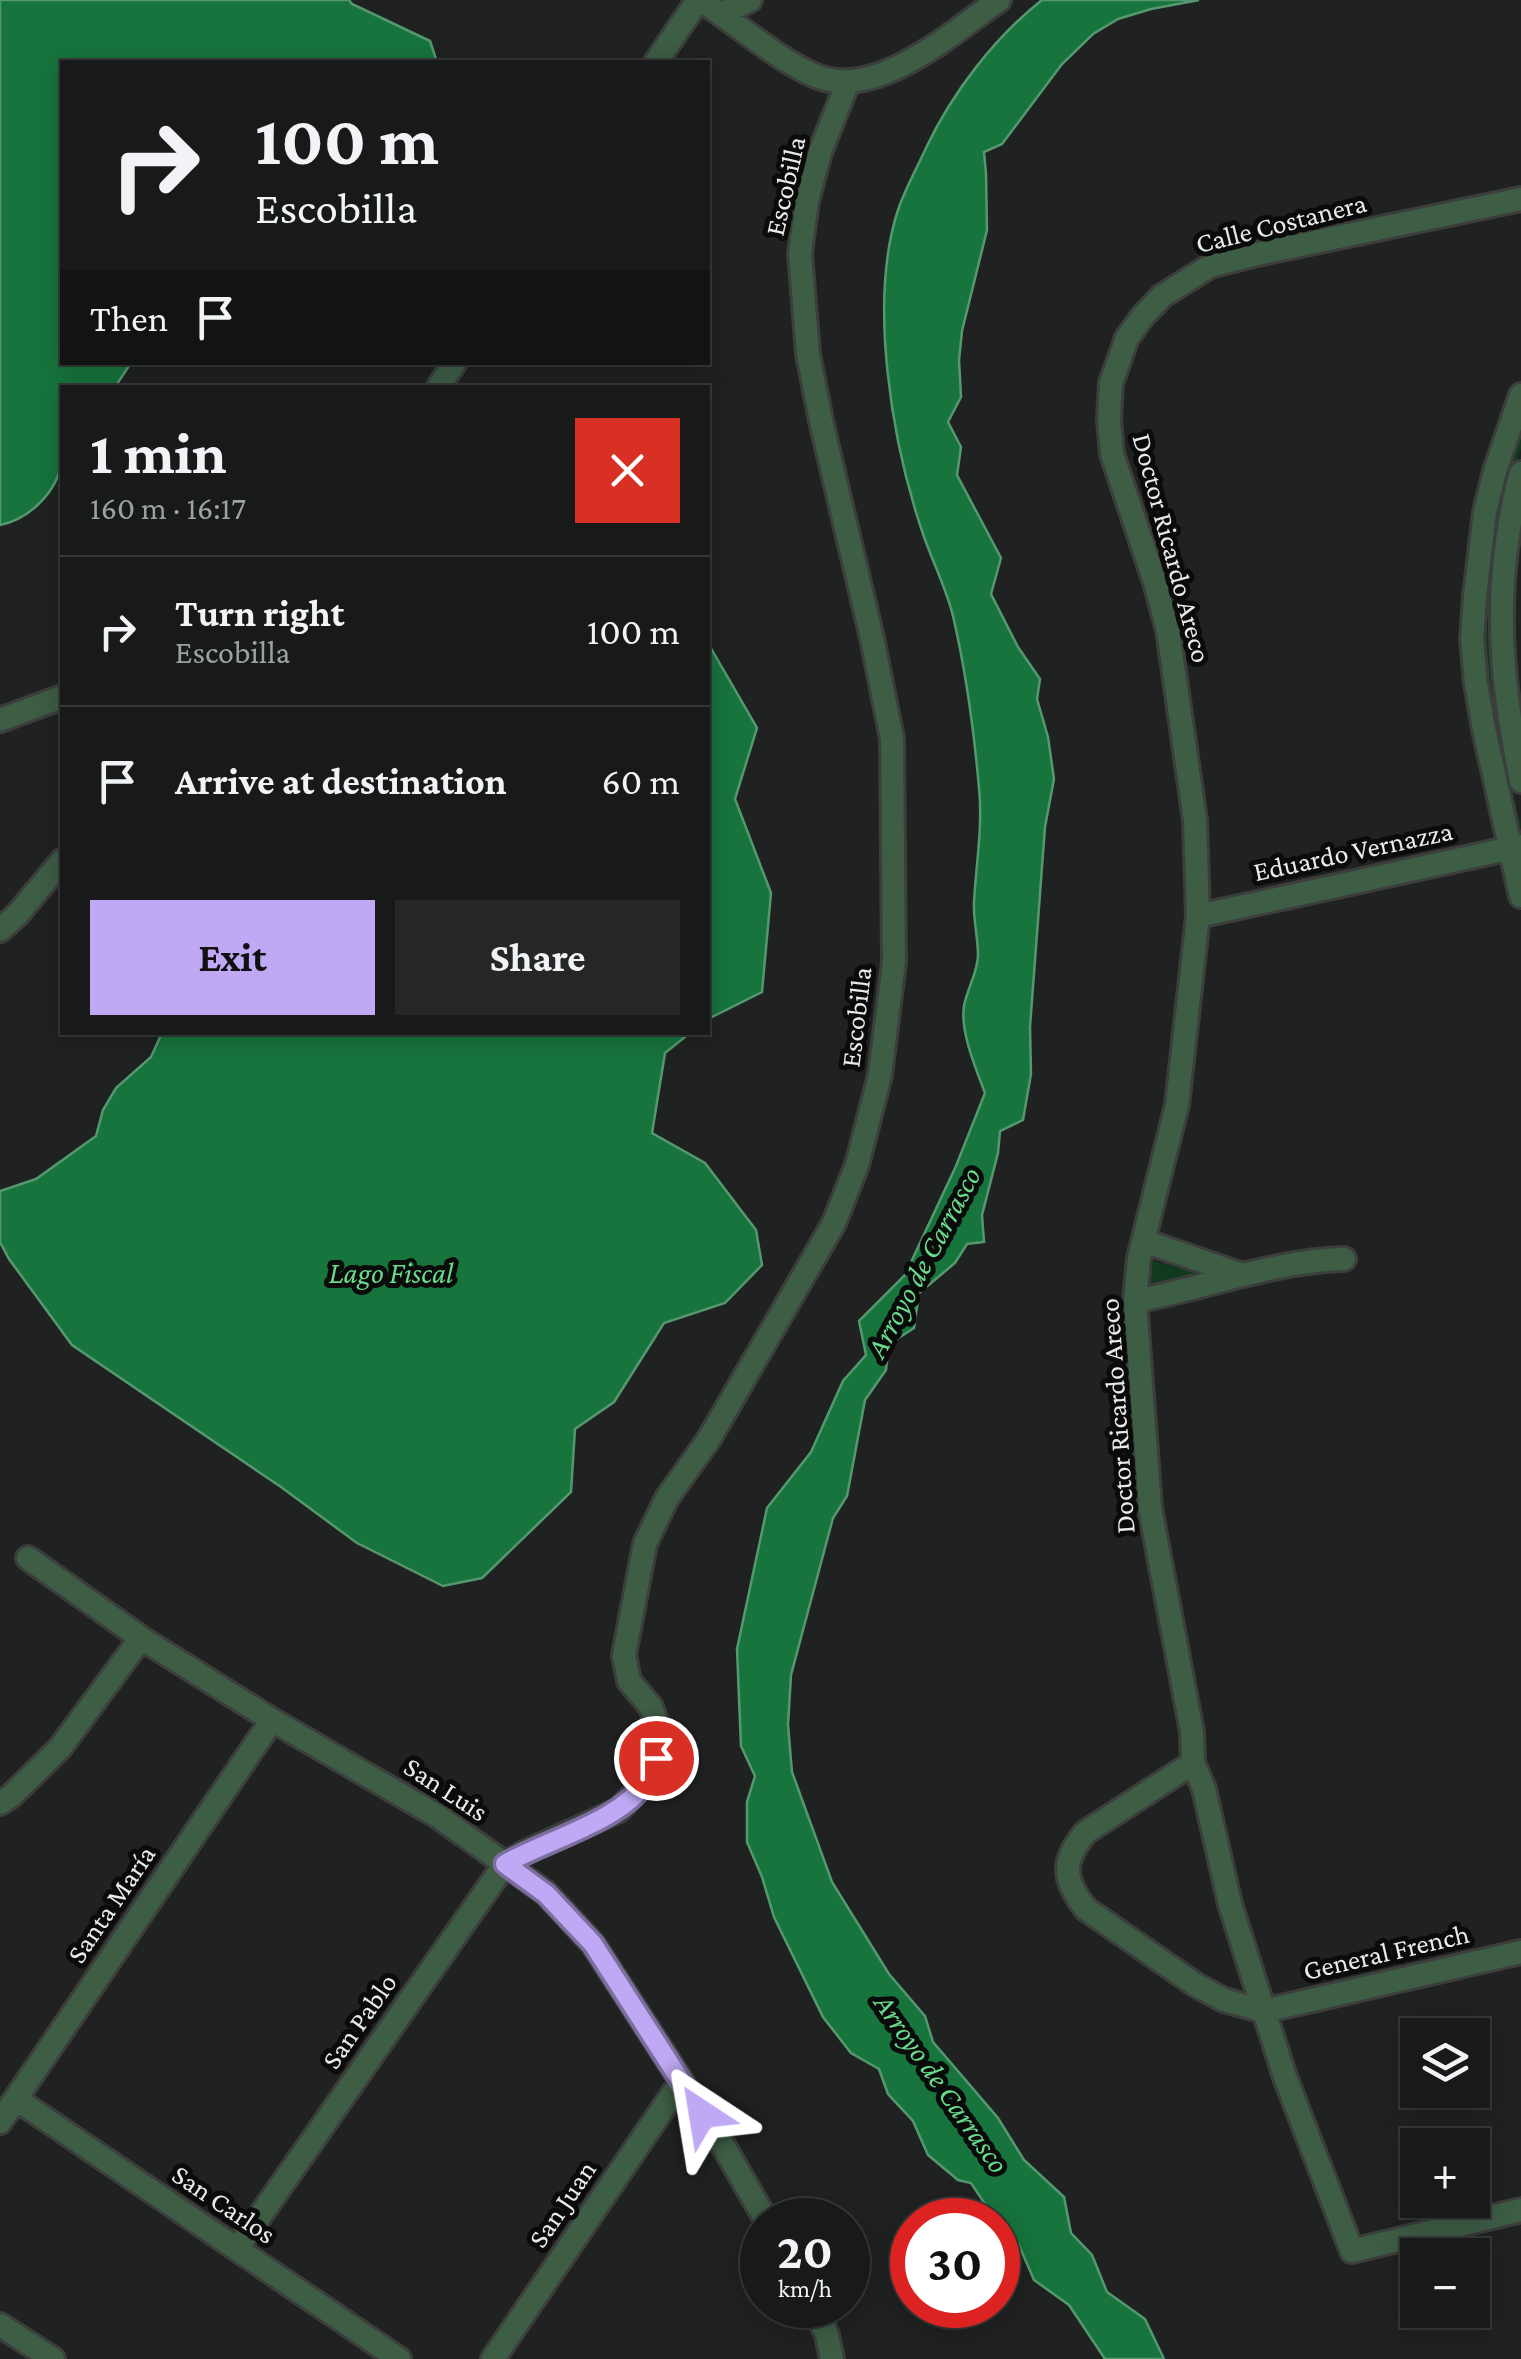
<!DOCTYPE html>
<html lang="en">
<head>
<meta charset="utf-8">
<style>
	body { margin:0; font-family:"Crimson Pro",serif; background:#242725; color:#f1f3f6; height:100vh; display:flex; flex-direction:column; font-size:38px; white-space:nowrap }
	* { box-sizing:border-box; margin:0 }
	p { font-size:32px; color:#9ea1a2 }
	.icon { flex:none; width:55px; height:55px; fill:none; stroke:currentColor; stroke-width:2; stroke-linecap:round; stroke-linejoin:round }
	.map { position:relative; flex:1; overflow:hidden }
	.side { position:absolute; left:60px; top:385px; width:650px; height:650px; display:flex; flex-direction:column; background:#171a18; border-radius:0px; box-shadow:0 5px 25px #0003,0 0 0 2px #363837 }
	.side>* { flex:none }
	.hud { position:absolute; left:60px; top:60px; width:650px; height:305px; border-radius:0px; box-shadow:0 5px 25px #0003,0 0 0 2px #363837; background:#171a18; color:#f1f3f6; overflow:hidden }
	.controls { position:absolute; left:1400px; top:2018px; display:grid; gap:20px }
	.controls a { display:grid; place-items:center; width:90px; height:90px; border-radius:0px; background:#171a18; box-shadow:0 5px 25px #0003,0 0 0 2px #363837; font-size:50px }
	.speed { position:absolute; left:740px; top:2198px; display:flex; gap:20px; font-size:50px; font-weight:700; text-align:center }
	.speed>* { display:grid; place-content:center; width:130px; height:130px; border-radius:50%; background:#171a18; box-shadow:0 5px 25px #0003,0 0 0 2px #363837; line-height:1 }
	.speed small { font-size:25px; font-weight:400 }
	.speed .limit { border:15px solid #d22; background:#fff; color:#111 }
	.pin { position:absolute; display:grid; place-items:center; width:85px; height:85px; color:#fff; margin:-42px; border:5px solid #fff; border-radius:50%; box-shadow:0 2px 10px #0007 }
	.me { position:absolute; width:110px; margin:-55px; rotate:327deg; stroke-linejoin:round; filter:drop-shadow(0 0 8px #0008) }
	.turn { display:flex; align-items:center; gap:35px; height:210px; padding:0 30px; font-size:45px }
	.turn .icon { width:130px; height:130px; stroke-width:2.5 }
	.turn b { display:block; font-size:70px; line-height:85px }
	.then { display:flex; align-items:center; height:95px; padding:0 30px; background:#0003; gap:20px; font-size:38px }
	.round { display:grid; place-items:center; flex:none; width:105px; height:105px; border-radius:0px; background:#242725 }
	.summary { display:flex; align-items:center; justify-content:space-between; height:170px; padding:0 30px }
	h1 { font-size:60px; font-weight:700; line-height:75px }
	.primary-button { display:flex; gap:20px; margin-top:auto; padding:20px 30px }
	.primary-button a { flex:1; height:115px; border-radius:0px; background:#bfa9f4; color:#111; font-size:40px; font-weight:700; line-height:115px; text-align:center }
	.primary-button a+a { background:#242725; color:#f1f3f6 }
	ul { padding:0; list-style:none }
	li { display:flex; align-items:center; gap:30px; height:150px; padding:0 30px; border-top:2px solid #363837 }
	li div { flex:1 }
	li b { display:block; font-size:38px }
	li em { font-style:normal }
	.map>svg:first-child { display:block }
	.green { fill:#0f3a1d }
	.water { fill:#16743c; stroke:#559870; stroke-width:2.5 }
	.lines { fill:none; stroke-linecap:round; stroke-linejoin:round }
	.street-casing { stroke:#3b3e3c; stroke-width:28 }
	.street { stroke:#3d5d45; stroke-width:22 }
	.route-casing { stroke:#7c6e9f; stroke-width:25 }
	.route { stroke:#bfa9f4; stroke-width:18 }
	.labels { text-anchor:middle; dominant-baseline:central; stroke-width:10; stroke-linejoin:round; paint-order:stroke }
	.street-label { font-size:28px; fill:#e9ebe9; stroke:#0a0b0a }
	.water-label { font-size:30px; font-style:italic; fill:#69da8b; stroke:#0a0b0a }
</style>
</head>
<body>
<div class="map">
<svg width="1521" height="2359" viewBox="0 0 1521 2359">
	<rect width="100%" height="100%" fill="#1f2220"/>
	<path class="green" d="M1521,420V449L1513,475L1492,582L1487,584L1493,517Z
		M1486,629H1489L1491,634L1497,714L1504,758L1521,825L1516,830L1489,718L1482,634Z
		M1153,1261L1208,1276L1149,1290L1148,1276Z"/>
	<path class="water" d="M0,0H349L352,4L430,41L437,62H62V362L131,363L115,387L62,388C62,411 66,437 62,460C58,491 30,519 0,525Z
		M1042,0H1199L1151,9L1118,19L1093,34L1062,64L1002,144L984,152L986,173L987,230L962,331L959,360L961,397L948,422L961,447L957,475L1001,558L991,594L1018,647L1040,679L1037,699L1048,737L1054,779L1045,827L1030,1027L1031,1074L1023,1120L1000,1131L998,1153L982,1215L984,1242L967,1244L955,1263L919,1293L914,1328L889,1344L886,1370L865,1400L847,1496L833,1518L791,1675L788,1725L792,1772L832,1882L889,1974L925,2016L933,2042L998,2118L1024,2160L1064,2197L1071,2233L1092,2255L1107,2292L1145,2319L1164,2359H1105L1069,2305L1034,2280L1018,2243L989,2210L971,2183L958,2180L928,2155L913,2121L888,2094L879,2069L851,2053L823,2017L774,1917L762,1877L747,1842V1802L755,1776L741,1746L737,1649L767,1508L811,1452L843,1381L866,1355L859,1321L905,1275L956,1166L985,1093C976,1069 960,1032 964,1006C967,989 978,972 978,955C978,937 973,919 974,902C976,864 983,826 979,788C974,731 966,672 953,616C946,587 931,559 922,531C892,442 868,301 898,210C905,189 917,168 926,148C952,93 994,38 1042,0Z
		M708,643L757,728L735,799L771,893L762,992L708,1019Z
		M162,1033H690L665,1053L652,1133L705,1163L756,1230L762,1265L725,1303L664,1323L614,1402L575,1429L571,1492L482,1578L443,1586L357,1543L281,1487L72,1345L9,1259L0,1242V1191L36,1179L96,1136L103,1110L116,1088L151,1057Z"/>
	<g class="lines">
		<g class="street-casing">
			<path id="street" d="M700,0C736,23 778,60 816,76C876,101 953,32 999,0
				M722,14L750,0
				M656,62L698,0
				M1521,199L1257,254L1210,266L1162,296L1143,316L1127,338L1111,383L1109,419L1112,454L1155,582L1168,630L1195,820L1198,916L1177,1105L1139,1258L1135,1301L1150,1508L1192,1732L1193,1763L1204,1789L1230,1904L1285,2077L1352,2251L1521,2210
				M438,388L455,362
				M1521,395L1495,471L1485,512L1475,597L1472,639L1476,683L1484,729L1521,896
				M1521,473C1513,498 1510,523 1506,549C1496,632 1505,700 1521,781
				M0,720L62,697
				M1198,916L1521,846
				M0,930L17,915L62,861
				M1144,1241L1242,1275
				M1135,1301C1205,1288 1273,1261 1344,1259
				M28,1558L141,1638L272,1720L439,1817L546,1893L593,1944L724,2147L766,2220
				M1193,1763L1086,1832C1061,1861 1063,1880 1086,1909L1196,1985L1224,2000L1264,2011L1521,1952
				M0,1803L11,1796L60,1748L141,1638
				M16,2099L399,2359
				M0,2122L272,1720
				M237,2249L505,1864L526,1852L619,1810L646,1781L656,1758L658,1727L651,1707L629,1681L624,1655L645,1544L667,1498L709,1439L834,1223L857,1165L880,1075L894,962L892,739L872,638L821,421L808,354L800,253L807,201L820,152L848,82
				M812,2305L827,2335L832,2359
				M0,2325L53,2359
				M493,2359L681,2082"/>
		</g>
		<use href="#street" class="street"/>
	</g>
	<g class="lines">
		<g class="route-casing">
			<path id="route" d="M656,1758C653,1765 651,1774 647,1780C623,1821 546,1840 505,1864L546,1894L593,1944L702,2114"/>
		</g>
		<use href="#route" class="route"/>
	</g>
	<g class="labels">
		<g class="street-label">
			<text transform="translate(785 186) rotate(-77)">Escobilla</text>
			<text transform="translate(1281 223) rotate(-14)">Calle Costanera</text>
			<text transform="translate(1172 548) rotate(75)">Doctor Ricardo Areco</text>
			<text transform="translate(1353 851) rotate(-12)">Eduardo Vernazza</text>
			<text transform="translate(856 1017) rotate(-83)">Escobilla</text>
			<text transform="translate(1117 1416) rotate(-94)">Doctor Ricardo Areco</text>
			<text transform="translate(446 1789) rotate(33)">San Luis</text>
			<text transform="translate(111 1904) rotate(-56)">Santa María</text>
			<text transform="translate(1386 1952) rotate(-13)">General French</text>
			<text transform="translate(359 2021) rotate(-55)">San Pablo</text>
			<text transform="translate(224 2204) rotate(34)">San Carlos</text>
			<text transform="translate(562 2204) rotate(-56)">San Juan</text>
		</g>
		<g class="water-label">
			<text transform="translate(923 1262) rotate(-62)">Arroyo de Carrasco</text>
			<text x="391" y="1272">Lago Fiscal</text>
			<text transform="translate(942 2083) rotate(55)">Arroyo de Carrasco</text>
		</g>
	</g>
</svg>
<div class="controls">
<a><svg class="icon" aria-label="layers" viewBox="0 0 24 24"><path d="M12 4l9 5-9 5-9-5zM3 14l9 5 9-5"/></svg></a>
<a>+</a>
<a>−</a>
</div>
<div class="speed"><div>20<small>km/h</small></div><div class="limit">30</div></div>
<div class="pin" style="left:656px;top:1758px;background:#d93025"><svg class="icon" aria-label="arrive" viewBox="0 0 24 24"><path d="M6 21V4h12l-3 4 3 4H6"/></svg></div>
<svg class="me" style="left:702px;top:2114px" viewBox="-20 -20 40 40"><path d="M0-17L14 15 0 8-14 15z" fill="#bfa9f4" stroke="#fff" stroke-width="4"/></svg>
<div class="hud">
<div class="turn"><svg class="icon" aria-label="right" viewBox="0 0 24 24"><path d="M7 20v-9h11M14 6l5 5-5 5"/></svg><div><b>100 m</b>Escobilla</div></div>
<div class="then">Then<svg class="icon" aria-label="arrive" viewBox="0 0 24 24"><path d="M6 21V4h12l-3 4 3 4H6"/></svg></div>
</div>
<section class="side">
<div class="summary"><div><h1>1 min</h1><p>160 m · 16:17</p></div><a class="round" style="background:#d93025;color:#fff"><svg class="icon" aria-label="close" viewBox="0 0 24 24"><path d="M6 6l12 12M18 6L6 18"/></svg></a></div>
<ul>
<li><svg class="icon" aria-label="right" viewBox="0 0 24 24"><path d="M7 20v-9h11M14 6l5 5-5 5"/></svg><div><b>Turn right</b><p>Escobilla</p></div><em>100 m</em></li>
<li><svg class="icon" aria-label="arrive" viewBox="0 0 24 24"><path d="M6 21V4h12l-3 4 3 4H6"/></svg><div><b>Arrive at destination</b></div><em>60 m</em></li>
</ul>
<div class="primary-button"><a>Exit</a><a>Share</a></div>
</section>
</div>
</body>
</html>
